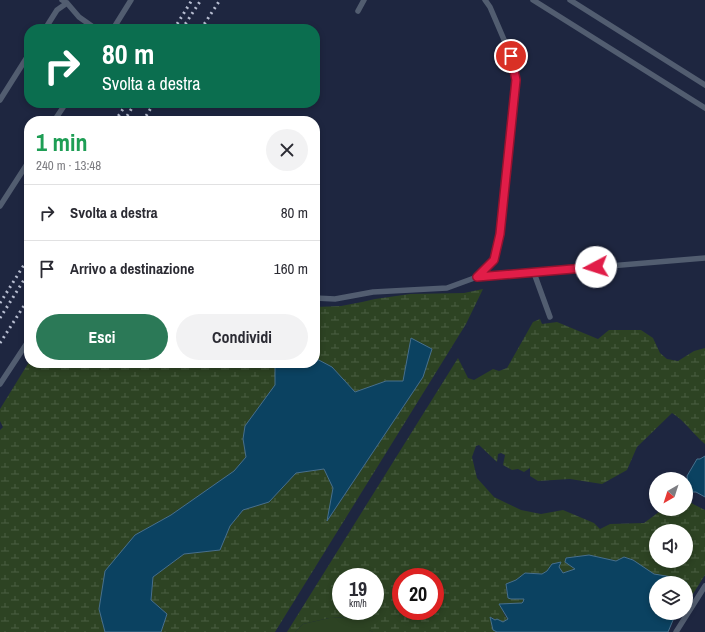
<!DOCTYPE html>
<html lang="it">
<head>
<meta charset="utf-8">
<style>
	body { margin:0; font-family:"Archivo Narrow",sans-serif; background:#f2f2f3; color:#2b2b33; height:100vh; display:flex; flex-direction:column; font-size:15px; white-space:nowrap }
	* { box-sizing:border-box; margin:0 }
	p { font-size:13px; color:#7c7c81 }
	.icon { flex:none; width:22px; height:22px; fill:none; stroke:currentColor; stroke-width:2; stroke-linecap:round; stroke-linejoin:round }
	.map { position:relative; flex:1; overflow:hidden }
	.sheet { position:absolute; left:24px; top:116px; width:296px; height:252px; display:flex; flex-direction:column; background:#fff; border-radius:16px; box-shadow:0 2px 6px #0003 }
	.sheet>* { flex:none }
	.banner { position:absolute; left:24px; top:24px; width:296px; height:84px; border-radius:16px; box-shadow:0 2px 6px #0003; background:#0b6e4f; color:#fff; overflow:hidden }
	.needle { width:26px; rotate:219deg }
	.tools { position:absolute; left:649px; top:472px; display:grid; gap:8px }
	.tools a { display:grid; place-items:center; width:44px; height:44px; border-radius:50%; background:#fff; box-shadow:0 2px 6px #0003; font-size:20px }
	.speed { position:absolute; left:332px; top:568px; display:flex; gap:8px; font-size:20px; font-weight:700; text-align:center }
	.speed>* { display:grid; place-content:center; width:52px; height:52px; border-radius:50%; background:#fff; box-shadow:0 2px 6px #0003; line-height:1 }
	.speed small { font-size:10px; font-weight:400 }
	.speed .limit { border:6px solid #d22; background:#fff; color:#111 }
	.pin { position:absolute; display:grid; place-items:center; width:34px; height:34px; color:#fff; margin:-17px; border:2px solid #fff; border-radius:50%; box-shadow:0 1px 4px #0007 }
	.me { position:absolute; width:44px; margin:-22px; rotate:265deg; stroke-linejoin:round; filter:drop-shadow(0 0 3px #0008) }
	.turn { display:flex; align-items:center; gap:14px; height:84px; padding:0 12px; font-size:18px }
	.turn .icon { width:52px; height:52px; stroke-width:2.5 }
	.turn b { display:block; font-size:28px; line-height:34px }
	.round { display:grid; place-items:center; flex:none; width:42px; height:42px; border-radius:21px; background:#f2f2f3 }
	.head { display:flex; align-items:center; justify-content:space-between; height:68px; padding:0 12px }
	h1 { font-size:24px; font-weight:700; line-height:30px; color:#1e9e55 }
	.action { display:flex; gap:8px; margin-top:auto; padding:8px 12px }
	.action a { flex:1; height:46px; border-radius:24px; background:#2b7957; color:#fff; font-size:16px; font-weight:700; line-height:46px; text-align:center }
	.action a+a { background:#f2f2f3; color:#2b2b33 }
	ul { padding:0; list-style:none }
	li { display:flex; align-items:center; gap:12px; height:56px; padding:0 12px; border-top:1px solid #e1e1e2 }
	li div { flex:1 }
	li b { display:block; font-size:15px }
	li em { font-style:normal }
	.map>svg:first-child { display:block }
	.grass { fill:#2d4323 }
	.wetland { fill:url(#wetland-marsh); fill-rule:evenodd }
	.water { fill:#0b4261; stroke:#48708c }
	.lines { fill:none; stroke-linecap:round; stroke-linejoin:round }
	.lane { stroke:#525d70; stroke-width:5.5 }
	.rail { stroke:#b9bfd2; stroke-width:3; stroke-dasharray:2 4; stroke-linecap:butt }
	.route-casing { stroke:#92132f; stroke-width:10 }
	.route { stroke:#e11d48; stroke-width:7 }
</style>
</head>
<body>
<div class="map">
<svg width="705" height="632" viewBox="0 0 705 632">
	<defs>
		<pattern id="wetland-marsh" width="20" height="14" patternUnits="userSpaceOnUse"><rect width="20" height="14" fill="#2d4323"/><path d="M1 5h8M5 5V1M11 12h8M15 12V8" fill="none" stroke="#4b5e43"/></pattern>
	</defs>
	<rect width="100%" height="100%" fill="#1e2640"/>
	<path class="grass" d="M357,611H369V630L373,632H295L303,624L329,618L356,617Z"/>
	<path class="wetland" d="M483,289L466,324L275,632H161L167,614L151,600L153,577L184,554L220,550L230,526L243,510L269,502L296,473L324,469L333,488L328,520L423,377L411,338L403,381H386L355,393L332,367L315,358V307L341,306L362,302L375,299L410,294L464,293Z
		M540,319L542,324L557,322L598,339L609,330H641L653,338L660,353L667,359L678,361L694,351L705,348V444C693,434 685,421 672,413L637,447L627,470L602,484L570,479L538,481L530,476V468L524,472L518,469L512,470L503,465L505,455L501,453L498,454L497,462L479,445L476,446L472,457L477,478L494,497L521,510L541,514L563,510L594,523L600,529L610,524L644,523L663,509H686V499L693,504L705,510V575L686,605L687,583L678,578L654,574L633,560L624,557L616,561L589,555L566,558L565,562L575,569L563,573L559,567L560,562L552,564L547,571L542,574L525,573L516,580L506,584L507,594L511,599H524L522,603L500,604L505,616L508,619L503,622L495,620L492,617L493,630L497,632H373L369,630V611H375V577H341V611H357L356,617L329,618L303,624L295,632H287L458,358L468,378L474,380L493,369L499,371L507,368L533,322ZM656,531H686V561H656ZM401,577H435V611H401Z
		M29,362V363H275V385L245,426L243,439L246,457L234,471L171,515L135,535L99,609L105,632H0V430L3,427L0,421V409Z"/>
	<path class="water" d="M411,338L432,349L423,377L327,521L333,488L324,469L296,473L269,502L243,510L230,526L220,550L184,554L153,577L151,600L167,614L161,632H105L99,609L105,571L135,535L171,515L234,471L246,457L243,439L245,426L275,385V363H315V358L332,367L355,392L386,381H403Z
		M705,456V497L696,492H686L688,484L687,476L697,459H700Z
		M589,555L616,561L624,557L633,560L654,574L678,578L687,583L686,596V583H656V613H676L668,632H497L493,630L490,617L495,620L497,619L503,622L508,619L499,604L522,603L523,602L524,599H511L508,598L506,584L516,580L525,573L542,574L547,571L552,564L561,562L559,567L563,573L575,569L565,562L566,558Z"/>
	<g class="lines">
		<path class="lane" d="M62,0L67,3L79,17L96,29
			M533,0L705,108
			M570,0L705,85
			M358,11L364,0
			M45,29L57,10L67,3
			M113,29L131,0
			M0,100L29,54
			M54,121L66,103
			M0,206L29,161
			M534,273L550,317
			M477,277L705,258
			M315,298L335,299L373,292L447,288L477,277L485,270L494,260L500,234L516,80L511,56L490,7L485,0
			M0,384L29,340
			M676,632L705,586"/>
		<path class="rail" d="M174,29L192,0
			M182,29L201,0
			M201,29L220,0
			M115,121L127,103
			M124,121L135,103
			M143,121L154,103
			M0,303L29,257
			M0,318L29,272
			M0,343L29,298"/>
	</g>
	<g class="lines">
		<g class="route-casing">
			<path id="route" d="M511,56L516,80L500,234L494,260L477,277L596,267"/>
		</g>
		<use href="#route" class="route"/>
	</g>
</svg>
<div class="tools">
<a><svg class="needle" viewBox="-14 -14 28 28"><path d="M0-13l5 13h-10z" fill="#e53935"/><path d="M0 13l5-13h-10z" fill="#7c7c81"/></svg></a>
<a><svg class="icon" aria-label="sound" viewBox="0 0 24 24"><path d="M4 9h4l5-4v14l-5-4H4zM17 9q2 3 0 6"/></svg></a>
<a><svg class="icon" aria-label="layers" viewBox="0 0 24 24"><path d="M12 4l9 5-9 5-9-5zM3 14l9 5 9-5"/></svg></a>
</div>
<div class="speed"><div>19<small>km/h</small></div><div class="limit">20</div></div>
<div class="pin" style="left:511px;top:56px;background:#d93025"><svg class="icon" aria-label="arrive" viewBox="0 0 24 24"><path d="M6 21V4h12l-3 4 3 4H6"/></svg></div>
<svg class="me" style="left:596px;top:267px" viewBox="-20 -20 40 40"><circle r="19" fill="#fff"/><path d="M0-13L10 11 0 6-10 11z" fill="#e11d48"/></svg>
<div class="banner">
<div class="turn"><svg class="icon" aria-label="right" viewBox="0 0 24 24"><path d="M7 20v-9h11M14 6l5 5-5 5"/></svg><div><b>80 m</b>Svolta a destra</div></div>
</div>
<section class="sheet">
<div class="head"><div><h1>1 min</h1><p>240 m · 13:48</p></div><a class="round"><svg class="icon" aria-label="close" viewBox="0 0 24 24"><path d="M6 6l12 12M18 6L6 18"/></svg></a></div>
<ul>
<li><svg class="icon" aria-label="right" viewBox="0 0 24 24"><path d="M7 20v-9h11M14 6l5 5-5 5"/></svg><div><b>Svolta a destra</b></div><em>80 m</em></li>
<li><svg class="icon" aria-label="arrive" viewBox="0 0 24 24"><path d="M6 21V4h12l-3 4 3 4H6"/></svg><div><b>Arrivo a destinazione</b></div><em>160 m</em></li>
</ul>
<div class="action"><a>Esci</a><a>Condividi</a></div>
</section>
</div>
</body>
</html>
